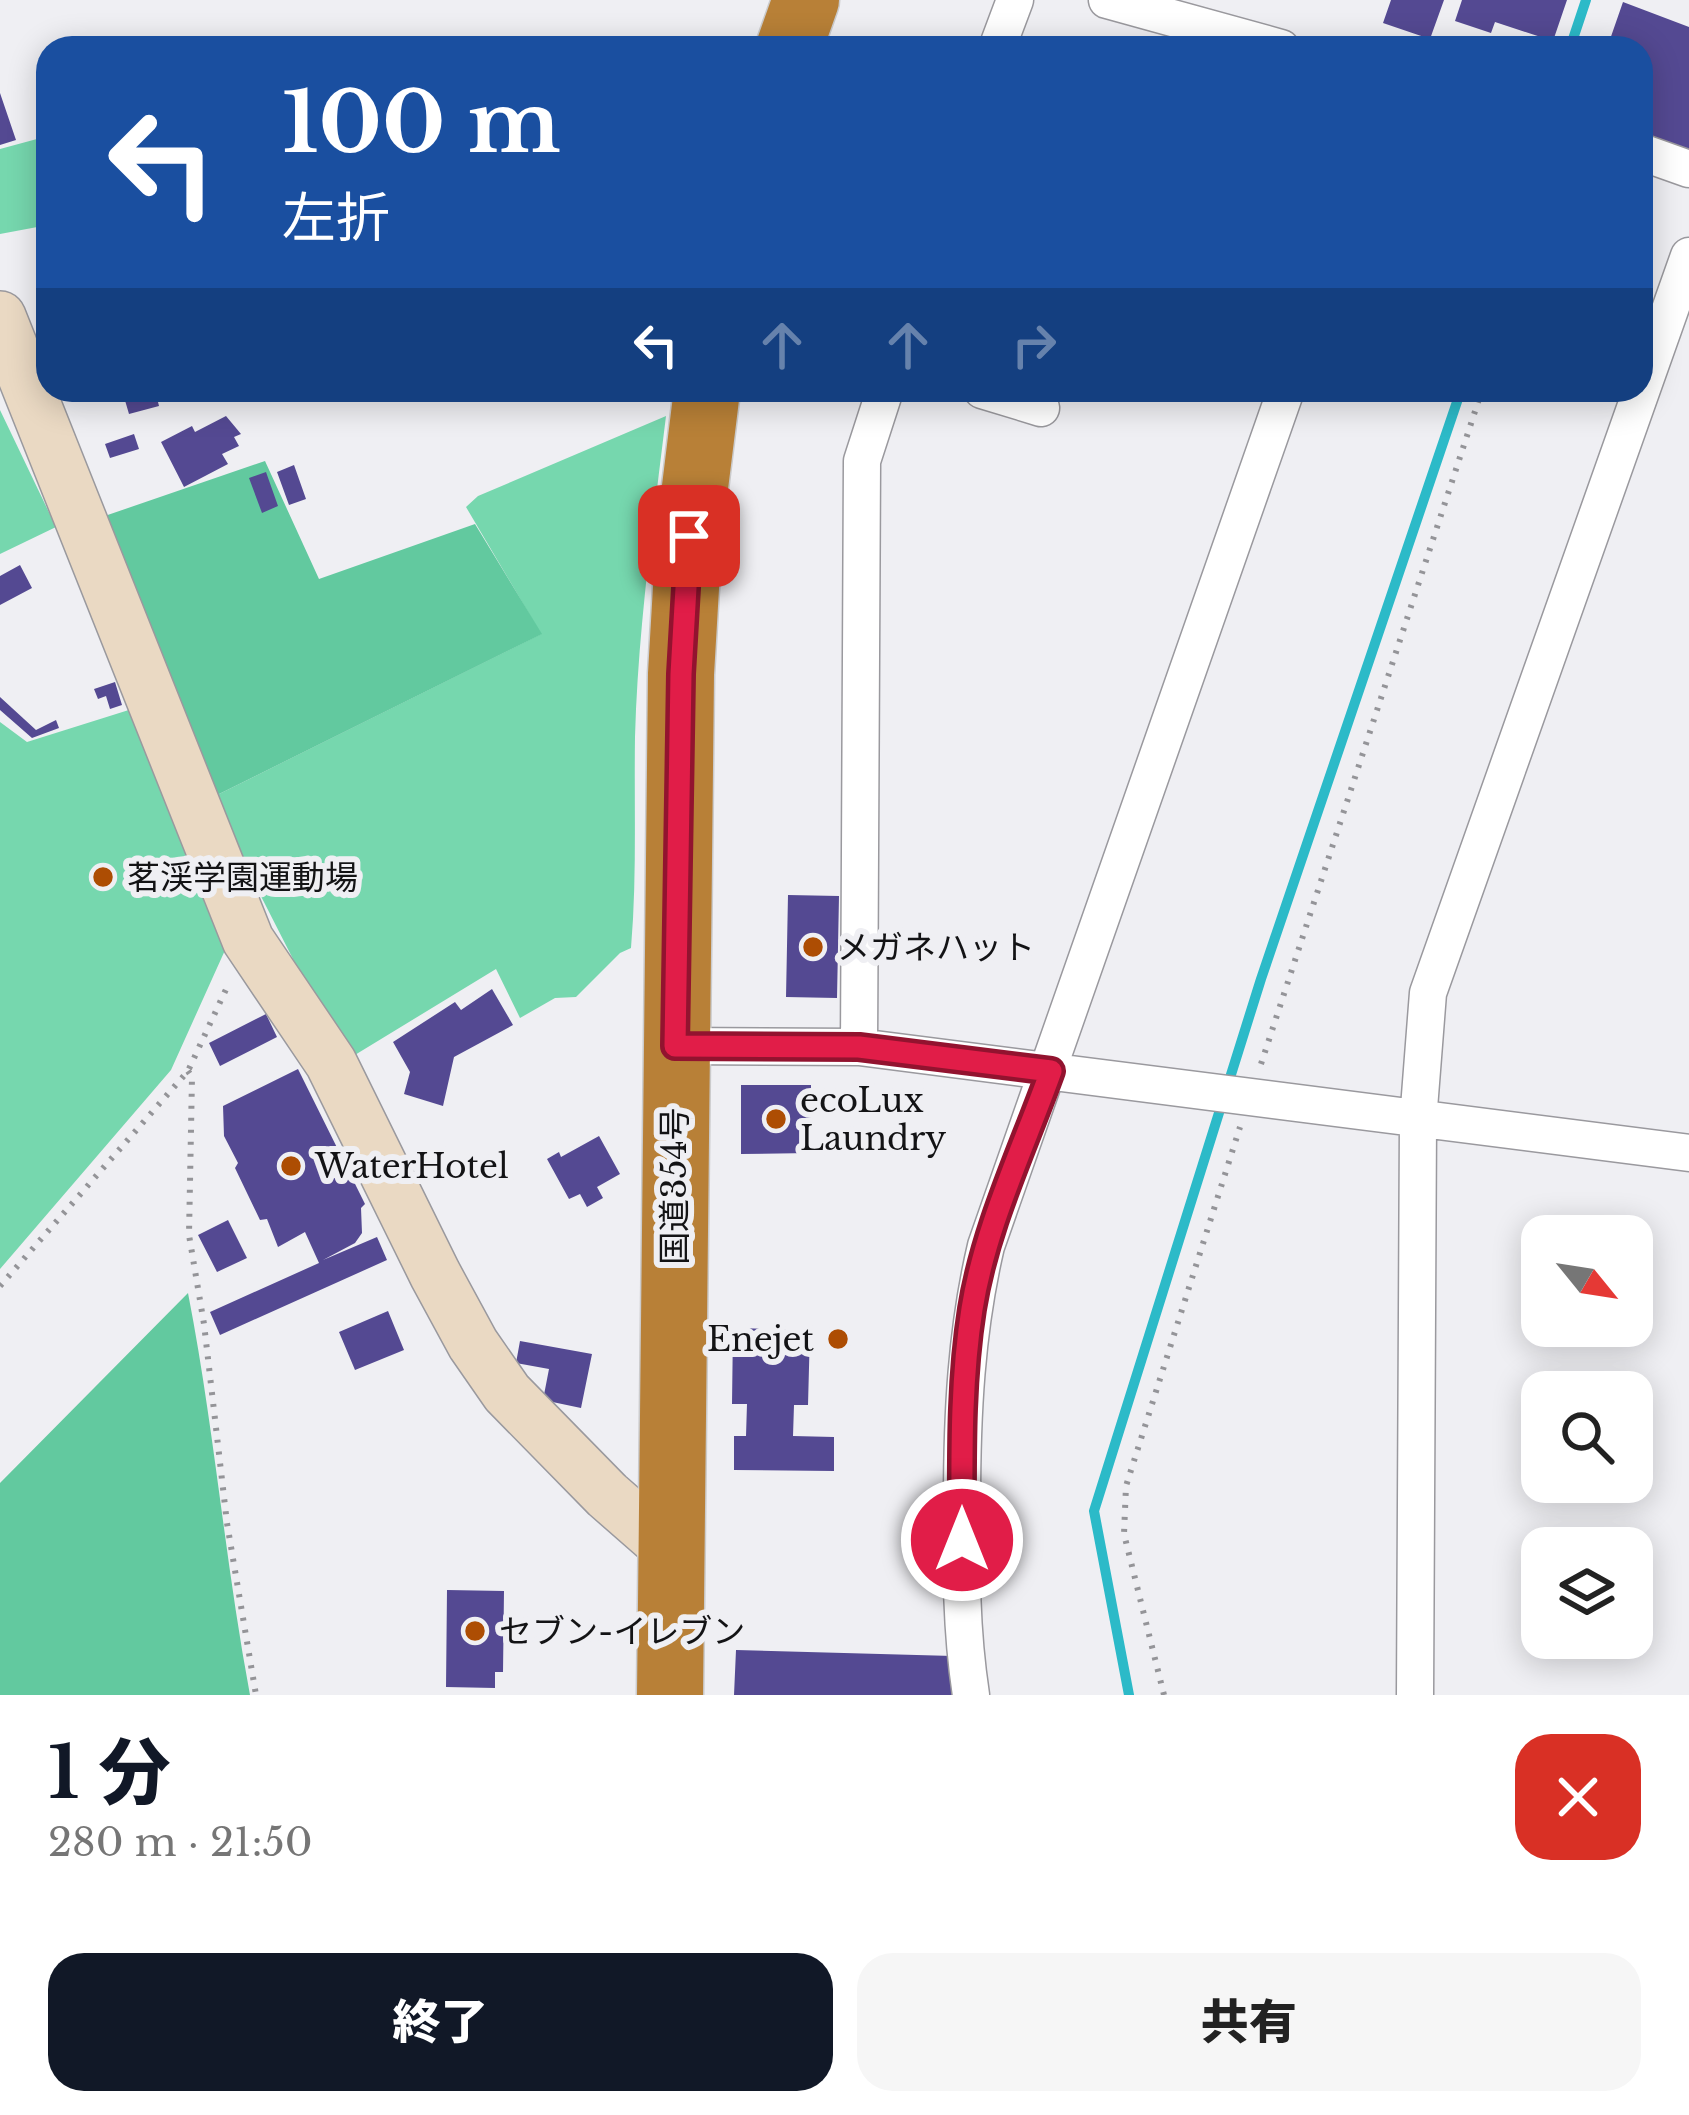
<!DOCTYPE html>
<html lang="ja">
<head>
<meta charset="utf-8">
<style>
	body { margin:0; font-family:"Libre Baskerville","Noto Sans JP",serif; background:#f6f6f6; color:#222; height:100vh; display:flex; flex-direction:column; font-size:45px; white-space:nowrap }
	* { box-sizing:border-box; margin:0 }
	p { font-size:39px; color:#767676 }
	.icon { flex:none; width:66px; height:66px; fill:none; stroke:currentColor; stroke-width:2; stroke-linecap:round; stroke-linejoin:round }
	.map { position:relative; height:1695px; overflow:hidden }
	.sheet { display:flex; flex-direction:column; background:#fff; flex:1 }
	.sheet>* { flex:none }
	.banner { position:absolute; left:36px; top:36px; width:1617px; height:366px; border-radius:36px; box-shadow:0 6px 30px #0003; background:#1a4fa0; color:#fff; overflow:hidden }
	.needle { width:78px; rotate:120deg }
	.buttons { position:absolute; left:1521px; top:1215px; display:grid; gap:24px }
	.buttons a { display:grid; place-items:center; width:132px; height:132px; border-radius:24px; background:#fff; box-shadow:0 6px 30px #0003; font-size:60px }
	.pin { position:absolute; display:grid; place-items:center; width:102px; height:102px; color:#fff; margin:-51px; border-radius:24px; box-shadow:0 6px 18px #0006 }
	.me { position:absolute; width:132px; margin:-66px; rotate:0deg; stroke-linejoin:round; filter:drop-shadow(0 0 9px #0008) }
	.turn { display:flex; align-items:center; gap:42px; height:252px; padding:0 48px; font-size:54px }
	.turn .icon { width:156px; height:156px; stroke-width:2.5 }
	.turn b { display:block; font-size:84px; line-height:102px }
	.lanes { display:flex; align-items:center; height:114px; padding:0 48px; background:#0003; justify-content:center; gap:60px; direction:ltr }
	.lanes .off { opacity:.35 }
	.round { display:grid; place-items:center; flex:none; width:126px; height:126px; border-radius:36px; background:#f6f6f6 }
	.overview { display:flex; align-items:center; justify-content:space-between; height:204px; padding:0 48px }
	h1 { font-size:72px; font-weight:800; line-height:90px; color:#111827 }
	.button { display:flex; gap:24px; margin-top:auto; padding:24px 48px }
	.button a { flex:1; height:138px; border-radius:36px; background:#111827; color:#fff; font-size:48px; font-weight:800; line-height:138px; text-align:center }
	.button a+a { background:#f6f6f6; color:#222 }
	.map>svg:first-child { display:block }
	.green { fill:#76d7ae }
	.forest { fill:#62c99f }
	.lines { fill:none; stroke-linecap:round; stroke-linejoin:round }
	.stream { stroke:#2cbac8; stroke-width:10 }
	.building { fill:#544992 }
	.street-casing { stroke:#9a999e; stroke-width:39 }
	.secondary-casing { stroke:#9a999e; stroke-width:54 }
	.highway-casing { stroke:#cbcbcc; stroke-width:69 }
	.path { stroke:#949498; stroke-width:6; stroke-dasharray:3 9; stroke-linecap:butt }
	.street { stroke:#fff; stroke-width:36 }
	.secondary { stroke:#ead9c3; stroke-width:51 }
	.highway { stroke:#b88037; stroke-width:66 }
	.route-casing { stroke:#92132f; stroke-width:30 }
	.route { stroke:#e11d48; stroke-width:21 }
	.poi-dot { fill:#ad4d03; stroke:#efeff3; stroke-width:4.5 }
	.labels { text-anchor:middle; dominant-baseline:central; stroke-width:12; stroke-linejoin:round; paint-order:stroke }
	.poi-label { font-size:33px; fill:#131315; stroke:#efeff3; text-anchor:start }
	.street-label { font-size:33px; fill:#131315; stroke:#efeff3 }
</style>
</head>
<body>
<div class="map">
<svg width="1689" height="1695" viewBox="0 0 1689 1695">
	<rect width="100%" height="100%" fill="#efeff3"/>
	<path class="green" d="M48,136V225L0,234V149Z
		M0,410L56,527L0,554Z
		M666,416C653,523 638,630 635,737C634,808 637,878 631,948L620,953L576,997L555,998L520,1018L496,969L345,1061L211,798L541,634L466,507L478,496Z
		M132,709L226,948L171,1070L0,1269V722L27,742Z"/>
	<path class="forest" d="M265,461L319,579L475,524L542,634L211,798L96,519Z
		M188,1293C214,1426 225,1562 250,1695H0V1483Z"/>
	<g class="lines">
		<path class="stream" d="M1570,48L1586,0
			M1129,1695L1094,1511L1261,979L1461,390"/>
	</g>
	<path class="building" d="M1391,0H1444L1430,39L1383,23Z
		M1462,0H1567L1553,41L1495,22L1491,33L1455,21Z
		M1623,2L1689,27V151L1641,133V48H1607Z
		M0,93L16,140L0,145Z
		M116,390H155L159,406L129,414L124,397L118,398Z
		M226,416L241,434L234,437L239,446L222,454L228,464L184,487L161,442L192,426L195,432Z
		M134,434L139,449L110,458L105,444Z
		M294,465L306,499L289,505L277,472Z
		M266,472L278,506L262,513L249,478Z
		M20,565L32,588L0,605V576Z
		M115,682L122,705L110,709L106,696L98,699L94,689Z
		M0,697L36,730L56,720L59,728L32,738L0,710Z
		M788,895L839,896L837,998L786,997Z
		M492,989L513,1025L454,1057L443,1106L404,1094L410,1072L393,1042L455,1002L461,1010Z
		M266,1014L277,1037L220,1066L209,1043Z
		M298,1069L365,1204L361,1208L362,1233L355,1243L323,1260L377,1237L387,1260L220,1335L210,1312L319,1263L305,1232L278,1247L267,1219L260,1220L235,1168L238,1163L224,1136L223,1106Z
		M741,1085H811V1153L741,1154Z
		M599,1136L620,1174L597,1187L603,1198L587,1207L580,1194L569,1199L547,1159L559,1152L561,1157Z
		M228,1220L247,1258L217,1272L198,1235Z
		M388,1311L404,1350L355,1370L339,1332Z
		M733,1328L810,1330L808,1405H794L793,1436L834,1437V1471L734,1470V1436H746L747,1404H732Z
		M520,1341L592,1354L581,1408L543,1400L549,1369L516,1363Z
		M447,1590L504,1591L503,1672H495V1688L446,1687Z
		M736,1650L953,1656L952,1695H734Z"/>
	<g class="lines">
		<g class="street-casing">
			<path id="street" d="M1107,0L1281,48
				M997,48L1015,0
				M1641,152L1689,169
				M982,390L1041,408
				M675,1046L859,1047L1689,1153
				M859,1047L862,461L885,390
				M971,1695C961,1630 961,1568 962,1502C962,1415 966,1331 986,1246L1286,390
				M1415,1695L1418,1121L1428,993L1689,256"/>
		</g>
		<g class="secondary-casing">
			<path id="secondary" d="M0,317L248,940L331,1063L435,1274L473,1344L507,1393L607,1495L671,1551"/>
		</g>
		<g class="highway-casing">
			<path id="highway" d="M789,48L806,0
				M670,1695L681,674L689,536L707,390"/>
		</g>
		<path class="path" d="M1261,1064L1482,390
			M188,1071L192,1077L189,1235L204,1324L227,1523L256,1695
			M0,1286L188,1071L228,985
			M1164,1695L1124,1534L1126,1486L1240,1127"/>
		<use href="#street" class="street"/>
		<use href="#secondary" class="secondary"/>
		<use href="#highway" class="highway"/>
	</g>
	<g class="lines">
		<g class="route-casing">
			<path id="route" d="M689,536L681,674L675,1046L859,1047L1051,1071C1023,1149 985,1227 972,1309C960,1385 962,1463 962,1540"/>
		</g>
		<use href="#route" class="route"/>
	</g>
	<g class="poi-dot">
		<circle cx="103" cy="877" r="12"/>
		<circle cx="813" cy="947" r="12"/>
		<circle cx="776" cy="1119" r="12"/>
		<circle cx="291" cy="1166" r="12"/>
		<circle cx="838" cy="1339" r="12"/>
		<circle cx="475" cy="1631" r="12"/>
	</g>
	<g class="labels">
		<g class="poi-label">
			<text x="127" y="877">茗渓学園運動場</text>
			<text x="837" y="947">メガネハット</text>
			<text x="800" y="1100">ecoLux<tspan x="800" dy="38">Laundry</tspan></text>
			<text x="315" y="1166">WaterHotel</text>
			<text x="814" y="1339" text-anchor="end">Enejet</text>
			<text x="499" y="1631">セブン-イレブン</text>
		</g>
		<g class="street-label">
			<text transform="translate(674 1186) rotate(-90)">国道354号</text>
		</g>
	</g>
</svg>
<div class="buttons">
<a><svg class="needle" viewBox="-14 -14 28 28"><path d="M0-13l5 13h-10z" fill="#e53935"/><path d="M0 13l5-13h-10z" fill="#767676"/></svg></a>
<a><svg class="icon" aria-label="search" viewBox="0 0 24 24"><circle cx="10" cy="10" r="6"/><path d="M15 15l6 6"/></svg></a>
<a><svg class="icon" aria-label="layers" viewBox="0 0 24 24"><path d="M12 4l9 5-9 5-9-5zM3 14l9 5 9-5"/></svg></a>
</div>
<div class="pin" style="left:689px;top:536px;background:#d93025"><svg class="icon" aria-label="arrive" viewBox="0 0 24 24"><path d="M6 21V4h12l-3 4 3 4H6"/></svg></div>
<svg class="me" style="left:962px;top:1540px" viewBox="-20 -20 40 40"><circle r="17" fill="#e11d48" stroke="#fff" stroke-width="3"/><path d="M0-11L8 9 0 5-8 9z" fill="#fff"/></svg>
<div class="banner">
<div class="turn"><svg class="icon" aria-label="left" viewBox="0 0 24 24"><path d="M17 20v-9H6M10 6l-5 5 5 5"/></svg><div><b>100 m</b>左折</div></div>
<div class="lanes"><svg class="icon" aria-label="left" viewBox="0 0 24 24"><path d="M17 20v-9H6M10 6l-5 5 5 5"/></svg><svg class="icon off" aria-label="ahead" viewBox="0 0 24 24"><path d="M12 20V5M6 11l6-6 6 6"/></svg><svg class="icon off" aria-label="ahead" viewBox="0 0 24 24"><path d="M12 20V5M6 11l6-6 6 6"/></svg><svg class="icon off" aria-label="right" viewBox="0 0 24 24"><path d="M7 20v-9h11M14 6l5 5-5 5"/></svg></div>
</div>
</div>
<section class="sheet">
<div class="overview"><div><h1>1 分</h1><p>280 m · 21:50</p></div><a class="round" style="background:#d93025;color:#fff"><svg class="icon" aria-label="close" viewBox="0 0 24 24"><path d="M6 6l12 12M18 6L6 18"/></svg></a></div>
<div class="button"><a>終了</a><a>共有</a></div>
</section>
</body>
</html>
